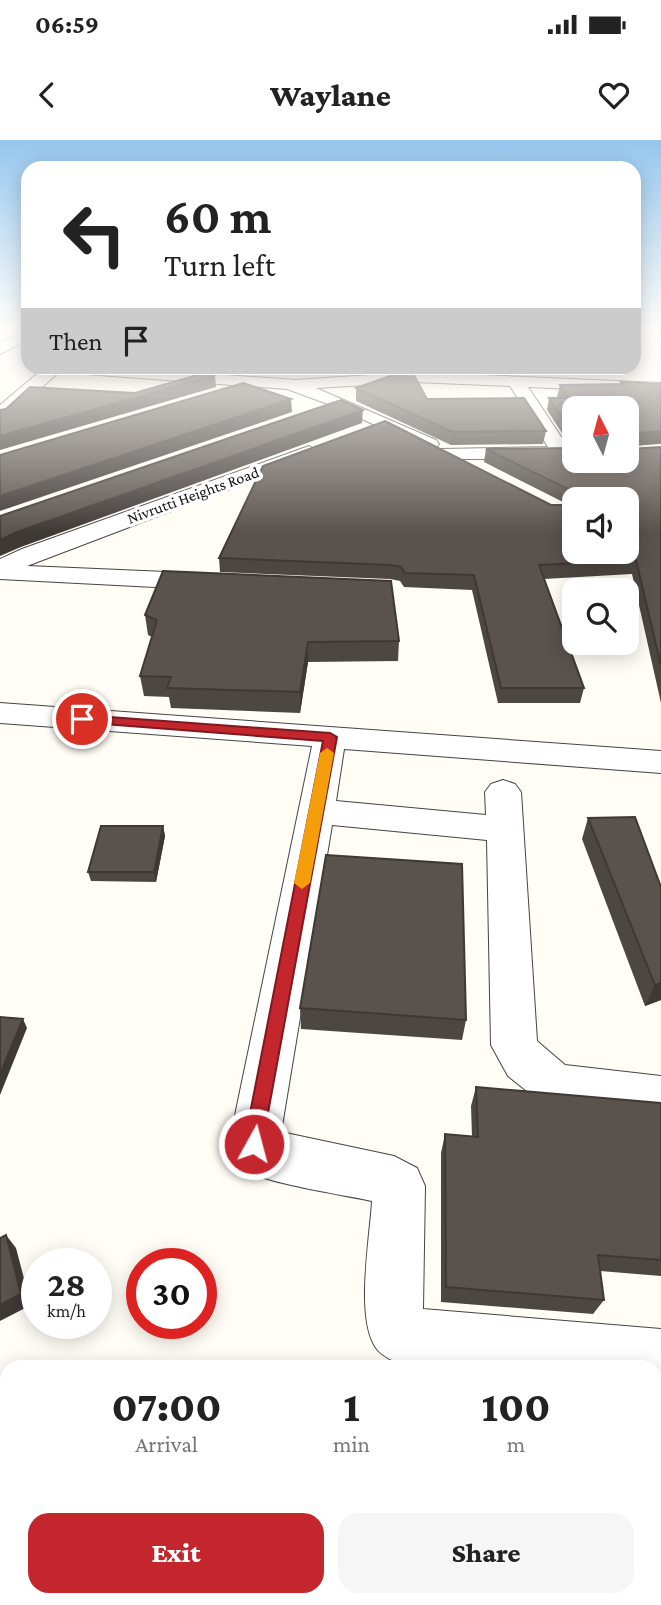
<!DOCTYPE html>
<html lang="en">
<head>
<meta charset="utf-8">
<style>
	body { margin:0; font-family:"Crimson Pro",serif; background:#f6f6f6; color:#222; height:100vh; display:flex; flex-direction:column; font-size:26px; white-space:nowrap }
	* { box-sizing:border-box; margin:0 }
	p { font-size:23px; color:#767676 }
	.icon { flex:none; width:38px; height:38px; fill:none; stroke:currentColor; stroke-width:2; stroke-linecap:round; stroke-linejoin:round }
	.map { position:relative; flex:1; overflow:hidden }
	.drawer { position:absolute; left:0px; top:1220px; width:662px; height:247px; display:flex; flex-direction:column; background:#fff; border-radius:21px 21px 0 0; box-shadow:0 4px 18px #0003 }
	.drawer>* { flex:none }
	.top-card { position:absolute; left:21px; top:21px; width:620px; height:214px; border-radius:21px; box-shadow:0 4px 18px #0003; background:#fff; color:#222; overflow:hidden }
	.needle { width:46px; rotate:354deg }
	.controls { position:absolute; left:562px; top:256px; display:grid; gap:14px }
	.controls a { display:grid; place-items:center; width:77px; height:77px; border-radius:14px; background:#fff; box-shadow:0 4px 18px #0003; font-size:35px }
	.speed { position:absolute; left:21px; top:1108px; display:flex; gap:14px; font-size:35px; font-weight:700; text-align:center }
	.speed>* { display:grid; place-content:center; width:91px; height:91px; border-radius:50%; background:#fff; box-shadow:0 4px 18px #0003; line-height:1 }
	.speed small { font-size:18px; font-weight:400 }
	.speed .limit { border:10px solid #d22; background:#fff; color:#111 }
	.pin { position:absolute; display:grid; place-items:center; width:60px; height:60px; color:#fff; margin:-30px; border:4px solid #fff; border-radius:50%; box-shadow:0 2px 7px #0007 }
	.me { position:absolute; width:77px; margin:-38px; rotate:7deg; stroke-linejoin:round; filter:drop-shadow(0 0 5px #0008) }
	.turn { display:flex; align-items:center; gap:24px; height:147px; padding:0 28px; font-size:32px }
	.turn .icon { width:91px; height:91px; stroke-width:2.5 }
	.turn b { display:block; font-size:49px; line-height:60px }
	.then { display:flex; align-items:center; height:66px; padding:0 28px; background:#0003; gap:14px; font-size:26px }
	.eta { display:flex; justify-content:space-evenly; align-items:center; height:119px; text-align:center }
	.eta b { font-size:42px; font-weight:800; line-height:49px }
	.action { display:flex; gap:14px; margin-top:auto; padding:14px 28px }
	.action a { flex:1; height:80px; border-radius:21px; background:#c4262e; color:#fff; font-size:28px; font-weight:800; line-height:80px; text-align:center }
	.action a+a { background:#f6f6f6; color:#222 }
	.status { display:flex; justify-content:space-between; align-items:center; height:49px; padding:0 35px; background:#fff; direction:ltr }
	.status svg { height:19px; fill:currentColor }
	header { display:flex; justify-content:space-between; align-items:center; height:91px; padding:0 28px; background:#fff; font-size:32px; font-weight:800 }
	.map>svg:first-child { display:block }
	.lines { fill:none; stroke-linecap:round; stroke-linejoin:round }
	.minor-casing { stroke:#444; stroke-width:2 }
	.minor { fill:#fff; fill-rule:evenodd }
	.wall { fill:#4d4742 }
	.shaded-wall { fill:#3f3936 }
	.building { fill:#5a524d; stroke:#3f3936; stroke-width:2 }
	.route { fill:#c4262e; stroke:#7f191e; stroke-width:2 }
	.slow { fill:#f59e0b }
	.labels { text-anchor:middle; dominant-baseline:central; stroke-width:7; stroke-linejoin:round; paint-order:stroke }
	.far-street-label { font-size:16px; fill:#111; stroke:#fff }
</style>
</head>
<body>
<div class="status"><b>06:59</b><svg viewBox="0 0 49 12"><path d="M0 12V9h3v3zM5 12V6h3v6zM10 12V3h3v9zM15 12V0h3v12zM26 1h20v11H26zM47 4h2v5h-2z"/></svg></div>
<header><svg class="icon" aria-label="back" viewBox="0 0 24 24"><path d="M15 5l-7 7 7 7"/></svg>Waylane<svg class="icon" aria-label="heart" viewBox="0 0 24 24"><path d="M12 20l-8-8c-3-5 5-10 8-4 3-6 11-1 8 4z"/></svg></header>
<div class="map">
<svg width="661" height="1465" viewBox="0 0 661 1465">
	<rect width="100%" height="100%" fill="#fffdf5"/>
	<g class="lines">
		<g class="minor-casing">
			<path id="minor" d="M28,189V200L0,214V203Z
				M44,228H128L296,240L415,232L661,243V253L528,247L568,307H574V319H448L438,313L441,309L548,307L510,246L415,242L316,248L436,300L439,304L436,308L429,310L336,267L287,249L59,232L7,279L0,281V265Z
				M309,306L319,312L316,316L27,426L213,434L222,436L226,442L222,448L213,450L0,439V419L22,409Z
				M0,563L661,611V633L344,609L336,661L486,675L485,652L491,644L503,640L515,644L521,652L537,901L565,925L661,936V980L555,967L538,960L508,936L491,905L487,700L332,685L281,992L394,1016L417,1028L425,1046L423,1169L661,1189V1249L654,1248V1227H415C403,1226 383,1218 376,1208C355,1178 370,1098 372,1061C345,1055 261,1043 242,1028C235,1023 232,1012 229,1004L312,606L0,583Z"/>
		</g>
		<use href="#minor" class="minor"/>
	</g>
	<path class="wall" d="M621,242L661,244V304L629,306V309L661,307V563L632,434L544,439L584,548L580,563H498L472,450L404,447L400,441L390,439L220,432L219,418L551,365H568L567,364L484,322L486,309L626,320L574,268V305L569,304L547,270L549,258H558L557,257L560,245H620Z
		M356,248L427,259L546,291L543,304L451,305L356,261Z
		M145,475L399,501L398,521L308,522L300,573L171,568L169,557L144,556L140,536L152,497L148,495Z
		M588,678L661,747V860L645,866L582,699Z
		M163,686L165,696L156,742L91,741L88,732Z
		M300,868L466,880L462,900L301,889Z
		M476,947L661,963V1136L600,1131L604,1160L593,1174L441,1162V1013L445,994L472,997L471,966Z"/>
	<path class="shaded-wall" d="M215,235L216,247L0,310V296Z
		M291,259L292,272L0,371V356Z
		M363,270L362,283L21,407L0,416V400L17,392Z
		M661,291V303L626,307V294Z
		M308,502V522L300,573V552Z
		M163,686L165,696L156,742L154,732Z
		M661,843V860L645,866L655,845Z
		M23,879L27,888L0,955V934Z
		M6,1095L16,1108L31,1165L0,1181V1165Z
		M89,1460H102L92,1465H79Z"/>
	<path class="building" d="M412,232L427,259L524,258L546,291L452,292L356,248L399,233Z
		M201,234L215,235L0,296V270L6,269L30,247L135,253Z
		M621,242L661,244V291L626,294V268H574V292H572L549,258H568L560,245L623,244Z
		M243,243L291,259L0,356V315Z
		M341,260L363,270L17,392L0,400V376Z
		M385,281L551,365H569L574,359V411H626V359H574L570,350L486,309L574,308V320H626V295L629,309L661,307V526L636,420L539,425L584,548H501L474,435L405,433L401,427L391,425L219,418L263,326Z
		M163,431L391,441L399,501L308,502L300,552L167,548L171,537L140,536L157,480L145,475Z
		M635,677L661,747V843L655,845L588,678Z
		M101,686H163L154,732H88Z
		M326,715L462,724L466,880L300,868Z
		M0,877L23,879L0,934Z
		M476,947L661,963V1120L598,1115L604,1160L446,1147L445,994L478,997Z
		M6,1095L21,1154L0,1165V1098Z
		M7,1309V1460H89L79,1465H0V1312Z"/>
	<linearGradient id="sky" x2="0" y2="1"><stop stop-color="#95c6ee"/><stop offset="0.48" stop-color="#fffefa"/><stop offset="1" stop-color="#fffefa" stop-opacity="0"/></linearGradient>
	<rect width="661" height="393" fill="url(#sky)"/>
	<path class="route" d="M82,575L330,593L337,597L261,1011L254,1014L247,1011L244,1004L323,601L78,582L76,579Z"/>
	<path class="slow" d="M327,608L334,613L310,743L302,749L294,743L320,613Z"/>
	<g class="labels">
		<g class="far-street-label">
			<text transform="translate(193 355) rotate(-20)">Nivrutti Heights Road</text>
		</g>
	</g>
</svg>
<div class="controls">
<a><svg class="needle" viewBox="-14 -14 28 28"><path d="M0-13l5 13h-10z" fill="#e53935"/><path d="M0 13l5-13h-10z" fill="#767676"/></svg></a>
<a><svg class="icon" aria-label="sound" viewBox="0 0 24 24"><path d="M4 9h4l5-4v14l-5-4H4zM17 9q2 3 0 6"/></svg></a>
<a><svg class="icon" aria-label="search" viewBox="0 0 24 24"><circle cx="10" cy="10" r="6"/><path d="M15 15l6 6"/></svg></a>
</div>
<div class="speed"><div>28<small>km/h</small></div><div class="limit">30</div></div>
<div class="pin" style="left:82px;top:579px;background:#d93025"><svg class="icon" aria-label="arrive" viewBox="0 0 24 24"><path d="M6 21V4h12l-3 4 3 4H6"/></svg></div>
<svg class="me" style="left:254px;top:1004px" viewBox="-20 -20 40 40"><circle r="17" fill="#c4262e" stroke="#fff" stroke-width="3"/><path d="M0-11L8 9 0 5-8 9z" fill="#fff"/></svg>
<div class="top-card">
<div class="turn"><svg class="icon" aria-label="left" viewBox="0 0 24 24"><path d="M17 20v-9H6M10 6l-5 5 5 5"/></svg><div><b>60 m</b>Turn left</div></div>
<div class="then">Then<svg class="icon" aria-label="arrive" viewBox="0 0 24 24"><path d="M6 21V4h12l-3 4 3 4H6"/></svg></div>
</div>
<section class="drawer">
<div class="eta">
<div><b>07:00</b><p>Arrival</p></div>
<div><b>1</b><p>min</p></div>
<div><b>100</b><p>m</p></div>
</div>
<div class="action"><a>Exit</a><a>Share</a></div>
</section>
</div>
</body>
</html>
